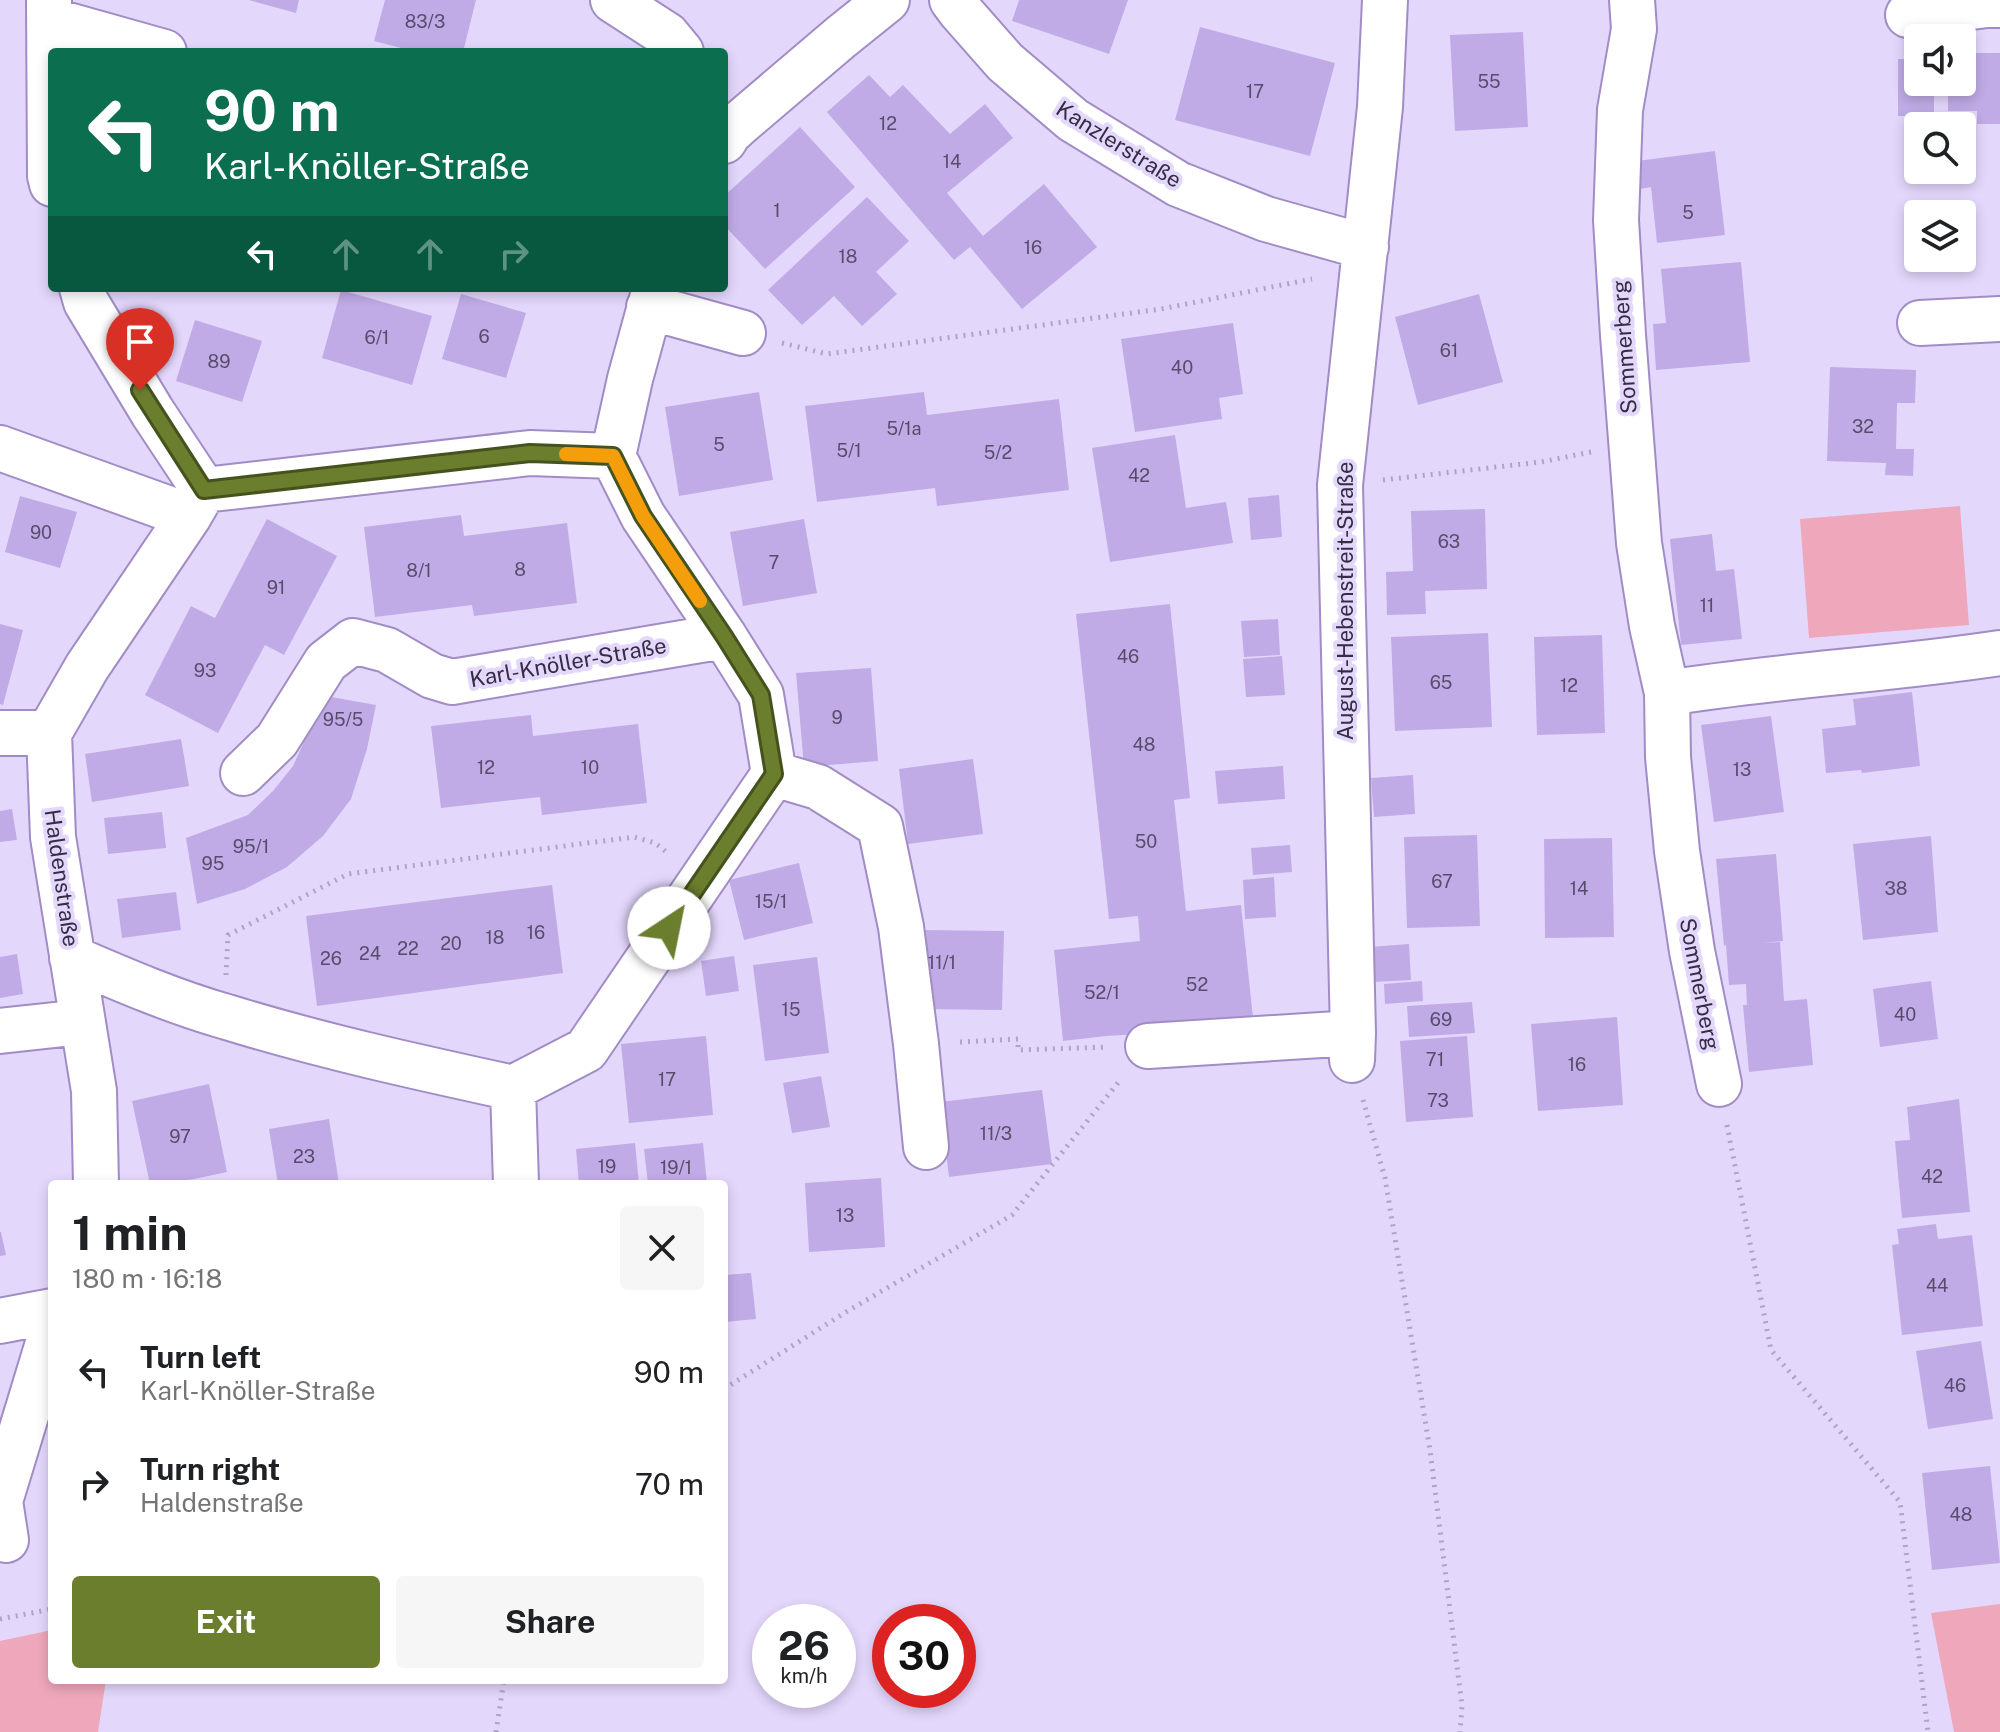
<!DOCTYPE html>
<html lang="en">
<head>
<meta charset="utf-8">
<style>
	body { margin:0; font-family:"Public Sans",sans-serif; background:#f6f6f6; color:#202124; height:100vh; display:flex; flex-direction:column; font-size:30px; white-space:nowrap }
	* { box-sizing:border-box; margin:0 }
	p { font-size:26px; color:#757577 }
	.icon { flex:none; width:44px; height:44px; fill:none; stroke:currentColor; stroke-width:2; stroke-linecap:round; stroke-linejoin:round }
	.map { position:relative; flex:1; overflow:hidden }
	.sheet { position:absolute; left:48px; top:1180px; width:680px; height:504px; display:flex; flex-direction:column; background:#fff; border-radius:8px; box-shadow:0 4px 12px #0003 }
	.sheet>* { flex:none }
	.guide { position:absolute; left:48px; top:48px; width:680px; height:244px; border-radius:8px; box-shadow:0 4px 12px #0003; background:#0b6e4f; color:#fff; overflow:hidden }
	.fabs { position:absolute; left:1904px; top:24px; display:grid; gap:16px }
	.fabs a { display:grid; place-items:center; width:72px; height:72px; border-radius:8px; background:#fff; box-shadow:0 4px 12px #0003; font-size:40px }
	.speed { position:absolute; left:752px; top:1604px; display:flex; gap:16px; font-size:40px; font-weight:700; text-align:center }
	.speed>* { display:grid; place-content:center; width:104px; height:104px; border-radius:50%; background:#fff; box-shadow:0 4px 12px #0003; line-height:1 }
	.speed small { font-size:20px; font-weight:400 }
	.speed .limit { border:12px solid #d22; background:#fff; color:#111 }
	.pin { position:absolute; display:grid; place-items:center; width:68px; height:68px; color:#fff; margin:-82px -34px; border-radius:50% 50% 50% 0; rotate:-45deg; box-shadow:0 0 8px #0007 }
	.pin .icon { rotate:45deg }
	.me { position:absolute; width:88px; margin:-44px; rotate:34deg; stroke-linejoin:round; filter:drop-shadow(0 0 6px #0008) }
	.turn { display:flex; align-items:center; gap:28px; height:168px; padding:0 24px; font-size:36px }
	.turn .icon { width:104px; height:104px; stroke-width:2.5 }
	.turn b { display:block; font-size:56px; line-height:68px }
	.lanes { display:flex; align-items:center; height:76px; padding:0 24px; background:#0003; justify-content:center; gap:40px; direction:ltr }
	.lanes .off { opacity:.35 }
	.round { display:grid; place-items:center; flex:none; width:84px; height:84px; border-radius:8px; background:#f6f6f6 }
	.head { display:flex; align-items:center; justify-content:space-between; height:136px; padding:0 24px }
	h1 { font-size:48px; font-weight:700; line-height:60px }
	.action { display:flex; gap:16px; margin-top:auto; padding:16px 24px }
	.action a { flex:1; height:92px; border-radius:8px; background:#6b7e2e; color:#fff; font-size:32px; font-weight:700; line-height:92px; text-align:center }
	.action a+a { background:#f6f6f6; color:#202124 }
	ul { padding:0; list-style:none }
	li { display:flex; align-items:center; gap:24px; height:112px; padding:0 24px }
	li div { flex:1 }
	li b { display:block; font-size:30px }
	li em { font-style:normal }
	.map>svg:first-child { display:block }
	.green { fill:#efa8bb }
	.building { fill:#c0abe6 }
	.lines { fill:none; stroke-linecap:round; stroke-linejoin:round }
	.minor-casing { stroke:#a18cc5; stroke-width:48 }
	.path { stroke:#afa4c4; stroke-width:5; stroke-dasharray:2 6; stroke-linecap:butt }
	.minor { stroke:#fff; stroke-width:44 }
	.route-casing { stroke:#46521e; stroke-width:20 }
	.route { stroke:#6b7e2e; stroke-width:14 }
	.slow { stroke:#f59e0b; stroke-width:14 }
	.labels { text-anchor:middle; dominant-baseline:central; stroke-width:8; stroke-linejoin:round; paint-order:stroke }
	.number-label { font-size:18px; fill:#584c6c }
	.street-label { font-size:22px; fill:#352d44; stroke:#e4d7fc }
</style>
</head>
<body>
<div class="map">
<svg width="2000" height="1732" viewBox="0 0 2000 1732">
	<rect width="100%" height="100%" fill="#e4d7fc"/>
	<path class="green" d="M1960,506L1969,625L1809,638L1800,519Z
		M2000,1604V1732H1954L1931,1613Z
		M52,1630V1680H106L98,1732H0V1641Z"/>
	<path class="building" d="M249,0H299L296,13Z
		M385,0H476L463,52H417L374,41Z
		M1019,0H1128L1109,54L1012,21Z
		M1200,27L1335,63L1310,156L1175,120Z
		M1523,32L1528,127L1455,131L1450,35Z
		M1962,53H2000V124H1977V111H1948V82H1962Z
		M1898,59H1918V82H1934V116H1898Z
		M869,75L890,97L903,85L950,134L985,104L1013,138L947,193L983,236L1044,184L1097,247L1022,309L970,247L954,260L827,112Z
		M800,127L855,187L765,269L724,225V196Z
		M1715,151L1725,235L1657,243L1651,187L1640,189L1637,161Z
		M867,197L909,241L876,272L897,294L862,326L834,296L802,325L768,290Z
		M1741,262L1750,362L1656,370L1653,324L1666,323L1661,269Z
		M341,290L432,316L412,385L322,358Z
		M461,294L526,313L506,378L442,359Z
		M1479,294L1503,382L1418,405L1395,317Z
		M195,320L262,341L242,402L176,381Z
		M1233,323L1243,394L1219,398L1222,419L1135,432L1121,339Z
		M1830,367L1916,370L1915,403H1897L1896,449H1914L1913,476L1885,475L1886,463L1827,461Z
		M759,392L773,480L679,496L665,407Z
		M924,392L927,415L1059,399L1069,490L937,506L935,488L817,502L805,406Z
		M1175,435L1186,508L1226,502L1233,543L1110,562L1092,448Z
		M1279,495L1282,537L1251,540L1248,498Z
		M20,496L77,512L60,568L5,552Z
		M1485,509L1487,589L1425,591L1426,614L1387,615L1386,572L1413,571L1411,511Z
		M461,515L464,536L567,523L577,603L474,616L472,605L375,617L364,527Z
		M267,519L337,556L284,655L265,645L218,733L145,695L191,606L215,618Z
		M804,519L817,593L743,606L730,532Z
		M1712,534L1716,571L1734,569L1742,639L1681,645L1670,539Z
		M1170,604L1190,798L1174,800L1186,911L1241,905L1254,1027L1106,1036L1063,1041L1054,950L1140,941L1138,916L1109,919L1076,614Z
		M1278,619L1280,655L1244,657L1241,621Z
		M0,624L23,630L3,705L0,704Z
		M1488,633L1492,727L1395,731L1391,637Z
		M1602,635L1605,733L1537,735L1534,637Z
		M1282,656L1285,695L1246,697L1243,659Z
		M871,668L878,761L804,767L796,673Z
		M1912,692L1920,766L1862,773L1861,770L1826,773L1822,729L1856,725L1853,699Z
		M320,695L376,705L367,749L351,799L323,836L287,867L245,889L197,904L186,838L248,815L273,791L293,766L308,733Z
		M531,715L533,736L638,724L647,803L542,815L540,797L441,808L431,726Z
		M1771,716L1784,812L1714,822L1701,725Z
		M181,739L189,786L92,802L85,754Z
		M973,759L983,834L908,844L899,769Z
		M1283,766L1285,799L1218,804L1215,771Z
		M1413,775L1415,814L1374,817L1371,778Z
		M12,809L17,840L0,842V811Z
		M162,812L166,848L108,854L104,818Z
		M1477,835L1480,926L1407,928L1404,837Z
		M1931,836L1938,932L1863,940L1853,844Z
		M1612,838L1614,937L1545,938L1544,839Z
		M1290,845L1292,872L1253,875L1251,848Z
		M1776,854L1783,941L1762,943L1780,942L1784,1001L1807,999L1813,1065L1749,1072L1743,1005H1747L1746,984L1729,985L1726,945L1724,946L1716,859Z
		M799,863L813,923L744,940L729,880Z
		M1274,877L1276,917L1245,919L1243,880Z
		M552,885L563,973L317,1006L306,916Z
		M176,892L181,930L122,938L117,899Z
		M921,930L1004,931L1002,1010L920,1009Z
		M1409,944L1411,980L1373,982L1370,947Z
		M17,954L23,994L0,998V957Z
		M734,956L739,991L706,996L701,961Z
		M817,957L829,1053L765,1061L753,965Z
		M1422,981L1423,1001L1385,1004L1384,984Z
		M1931,981L1938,1039L1880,1047L1873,989Z
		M1472,1002L1475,1033L1409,1037L1407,1006Z
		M1617,1017L1623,1105L1538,1111L1531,1024Z
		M706,1036L713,1115L629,1123L621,1044Z
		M1467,1036L1473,1117L1406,1122L1400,1041Z
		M821,1076L830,1127L792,1133L783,1083Z
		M209,1084L227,1172L170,1184H150L132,1101Z
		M1042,1090L1052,1164L949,1177L940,1102Z
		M1959,1099L1970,1212L1902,1218L1895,1141L1910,1140L1907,1107Z
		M329,1119L339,1184H278L269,1129Z
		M635,1143L639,1184H579L576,1149Z
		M703,1143L707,1184H648L644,1149Z
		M881,1178L885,1247L809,1252L805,1183Z
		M1936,1224L1938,1239L1972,1235L1983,1326L1902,1335L1892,1245L1899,1244L1897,1229Z
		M0,1232H1L6,1255L0,1256Z
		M751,1273L756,1319L724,1322V1275Z
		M1981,1341L1993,1419L1928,1429L1916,1351Z
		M1990,1466L2000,1563L1932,1570L1922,1473Z"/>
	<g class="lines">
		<g class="minor-casing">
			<path id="minor" d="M49,0L50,176L52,184
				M613,0L667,35L681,52
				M952,0L961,12L1005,62L1073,120L1178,184L1266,219L1366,247
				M1632,0L1634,29L1620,110L1616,220L1623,335L1639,543L1652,626L1667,693L1668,757L1677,851L1692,951L1719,1084
				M1908,15L1987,5H2000
				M50,20L164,52
				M724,141L729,133L740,123L841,37L887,0
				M82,288L86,302L153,413L204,490L189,516L87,667L49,733L53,837L94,1091L96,1184
				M649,307L743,333
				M1920,323L2000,319
				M0,448L189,516
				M204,490L530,453L613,456
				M1667,693C1778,675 1889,670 2000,653
				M0,733H49
				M243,773L277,740L326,662L353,641L387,650L432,676L452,682L724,636
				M774,774L818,787L880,826L901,927L916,1044L926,1147
				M72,958C123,980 174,1002 227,1017C321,1046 417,1067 513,1088L586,1050L774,774L761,695L724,636L643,516L613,456L630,379L655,288
				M0,1031L82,1022
				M1148,1046L1353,1033
				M1352,1060L1353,1033L1340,485L1380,107L1385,0
				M513,1088L516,1184
				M0,1321L52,1311
				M6,1540L0,1501L52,1330"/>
		</g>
		<path class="path" d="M782,343L827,354L1161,309L1312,279
			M1383,480L1541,462L1591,452
			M226,975L228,935L348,874L634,837L655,843L669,854
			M960,1042L1018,1039V1050L1107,1047
			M1363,1100L1385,1178L1430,1450L1462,1706L1460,1732
			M1727,1125L1771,1350L1900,1502L1928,1732
			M724,1389L846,1312L1012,1215L1121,1079
			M0,1619L52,1609
			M496,1732L504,1680"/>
		<use href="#minor" class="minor"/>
	</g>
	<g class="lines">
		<g class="route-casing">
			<path id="route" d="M140,390L204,490L530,453L613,456L643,516L724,636L761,695L774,774L669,928"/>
		</g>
		<use href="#route" class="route"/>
		<path class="slow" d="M566,454L613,456L643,516L700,601"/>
	</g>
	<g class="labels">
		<g class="number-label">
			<text x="425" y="21">83/3</text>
			<text x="1489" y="81">55</text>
			<text x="1255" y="91">17</text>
			<text x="888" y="123">12</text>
			<text x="952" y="161">14</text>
			<text x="777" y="210">1</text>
			<text x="1688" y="212">5</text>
			<text x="1033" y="247">16</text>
			<text x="848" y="256">18</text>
			<text x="484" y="336">6</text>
			<text x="377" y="337">6/1</text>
			<text x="1449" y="350">61</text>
			<text x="219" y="361">89</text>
			<text x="1182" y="367">40</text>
			<text x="1863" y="426">32</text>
			<text x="904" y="428">5/1a</text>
			<text x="719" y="444">5</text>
			<text x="849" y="450">5/1</text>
			<text x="998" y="452">5/2</text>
			<text x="1139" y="475">42</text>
			<text x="41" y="532">90</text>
			<text x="1449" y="541">63</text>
			<text x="774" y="562">7</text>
			<text x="520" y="569">8</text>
			<text x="419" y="570">8/1</text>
			<text x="276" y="587">91</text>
			<text x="1707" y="605">11</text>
			<text x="1128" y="656">46</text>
			<text x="205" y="670">93</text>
			<text x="1441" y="682">65</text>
			<text x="1569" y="685">12</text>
			<text x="837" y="717">9</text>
			<text x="343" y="719">95/5</text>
			<text x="1144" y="744">48</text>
			<text x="486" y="767">12</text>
			<text x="590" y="767">10</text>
			<text x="1742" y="769">13</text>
			<text x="1146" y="841">50</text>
			<text x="251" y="846">95/1</text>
			<text x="213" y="863">95</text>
			<text x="1442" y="881">67</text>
			<text x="1579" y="888">14</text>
			<text x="1896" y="888">38</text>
			<text x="771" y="901">15/1</text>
			<text x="536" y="932">16</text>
			<text x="495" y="937">18</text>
			<text x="451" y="943">20</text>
			<text x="408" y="948">22</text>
			<text x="370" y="953">24</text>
			<text x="331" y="958">26</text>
			<text x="942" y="962">11/1</text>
			<text x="1197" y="984">52</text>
			<text x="1102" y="992">52/1</text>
			<text x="791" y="1009">15</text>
			<text x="1905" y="1014">40</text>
			<text x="1441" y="1019">69</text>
			<text x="1435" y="1059">71</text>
			<text x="1577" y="1064">16</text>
			<text x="667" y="1079">17</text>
			<text x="1438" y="1100">73</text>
			<text x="996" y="1133">11/3</text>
			<text x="180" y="1136">97</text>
			<text x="304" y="1156">23</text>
			<text x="607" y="1166">19</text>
			<text x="676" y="1167">19/1</text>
			<text x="1932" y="1176">42</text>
			<text x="845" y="1215">13</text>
			<text x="1937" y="1285">44</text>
			<text x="1955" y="1385">46</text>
			<text x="1961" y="1514">48</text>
		</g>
		<g class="street-label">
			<text transform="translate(1119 144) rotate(32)">Kanzlerstraße</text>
			<text transform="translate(1624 347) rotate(-94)">Sommerberg</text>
			<text transform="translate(1345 601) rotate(-90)">August-Hebenstreit-Straße</text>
			<text transform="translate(568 662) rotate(-10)">Karl-Knöller-Straße</text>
			<text transform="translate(62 878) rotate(82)">Haldenstraße</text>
			<text transform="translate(1700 984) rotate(79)">Sommerberg</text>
		</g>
	</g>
</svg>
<div class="fabs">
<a><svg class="icon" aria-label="sound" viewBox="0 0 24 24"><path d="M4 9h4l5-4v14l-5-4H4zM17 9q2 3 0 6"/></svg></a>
<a><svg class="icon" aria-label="search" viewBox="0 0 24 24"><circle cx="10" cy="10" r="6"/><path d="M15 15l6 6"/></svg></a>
<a><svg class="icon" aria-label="layers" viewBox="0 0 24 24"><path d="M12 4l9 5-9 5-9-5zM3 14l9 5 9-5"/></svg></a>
</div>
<div class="speed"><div>26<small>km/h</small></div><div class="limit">30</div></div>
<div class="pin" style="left:140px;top:390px;background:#d93025"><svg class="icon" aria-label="arrive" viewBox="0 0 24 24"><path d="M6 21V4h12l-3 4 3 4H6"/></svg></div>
<svg class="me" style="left:669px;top:928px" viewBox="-20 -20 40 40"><circle r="19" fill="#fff"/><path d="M0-13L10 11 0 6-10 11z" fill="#6b7e2e"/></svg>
<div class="guide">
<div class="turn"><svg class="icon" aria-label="left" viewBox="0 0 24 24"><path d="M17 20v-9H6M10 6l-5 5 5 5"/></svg><div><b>90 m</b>Karl-Knöller-Straße</div></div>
<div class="lanes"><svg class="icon" aria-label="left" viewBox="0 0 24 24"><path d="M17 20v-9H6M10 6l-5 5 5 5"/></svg><svg class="icon off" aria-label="ahead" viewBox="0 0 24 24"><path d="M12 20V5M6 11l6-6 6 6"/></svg><svg class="icon off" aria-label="ahead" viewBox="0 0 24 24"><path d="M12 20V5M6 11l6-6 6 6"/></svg><svg class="icon off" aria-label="right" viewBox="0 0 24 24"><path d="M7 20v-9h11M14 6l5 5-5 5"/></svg></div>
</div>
<section class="sheet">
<div class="head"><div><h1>1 min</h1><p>180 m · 16:18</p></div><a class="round"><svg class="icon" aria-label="close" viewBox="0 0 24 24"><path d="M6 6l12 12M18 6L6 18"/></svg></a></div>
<ul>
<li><svg class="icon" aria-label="left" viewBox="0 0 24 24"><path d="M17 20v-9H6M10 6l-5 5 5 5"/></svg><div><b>Turn left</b><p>Karl-Knöller-Straße</p></div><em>90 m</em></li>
<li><svg class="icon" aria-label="right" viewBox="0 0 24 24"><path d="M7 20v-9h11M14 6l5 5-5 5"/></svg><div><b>Turn right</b><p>Haldenstraße</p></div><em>70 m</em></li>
</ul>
<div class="action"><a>Exit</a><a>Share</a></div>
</section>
</div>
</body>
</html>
